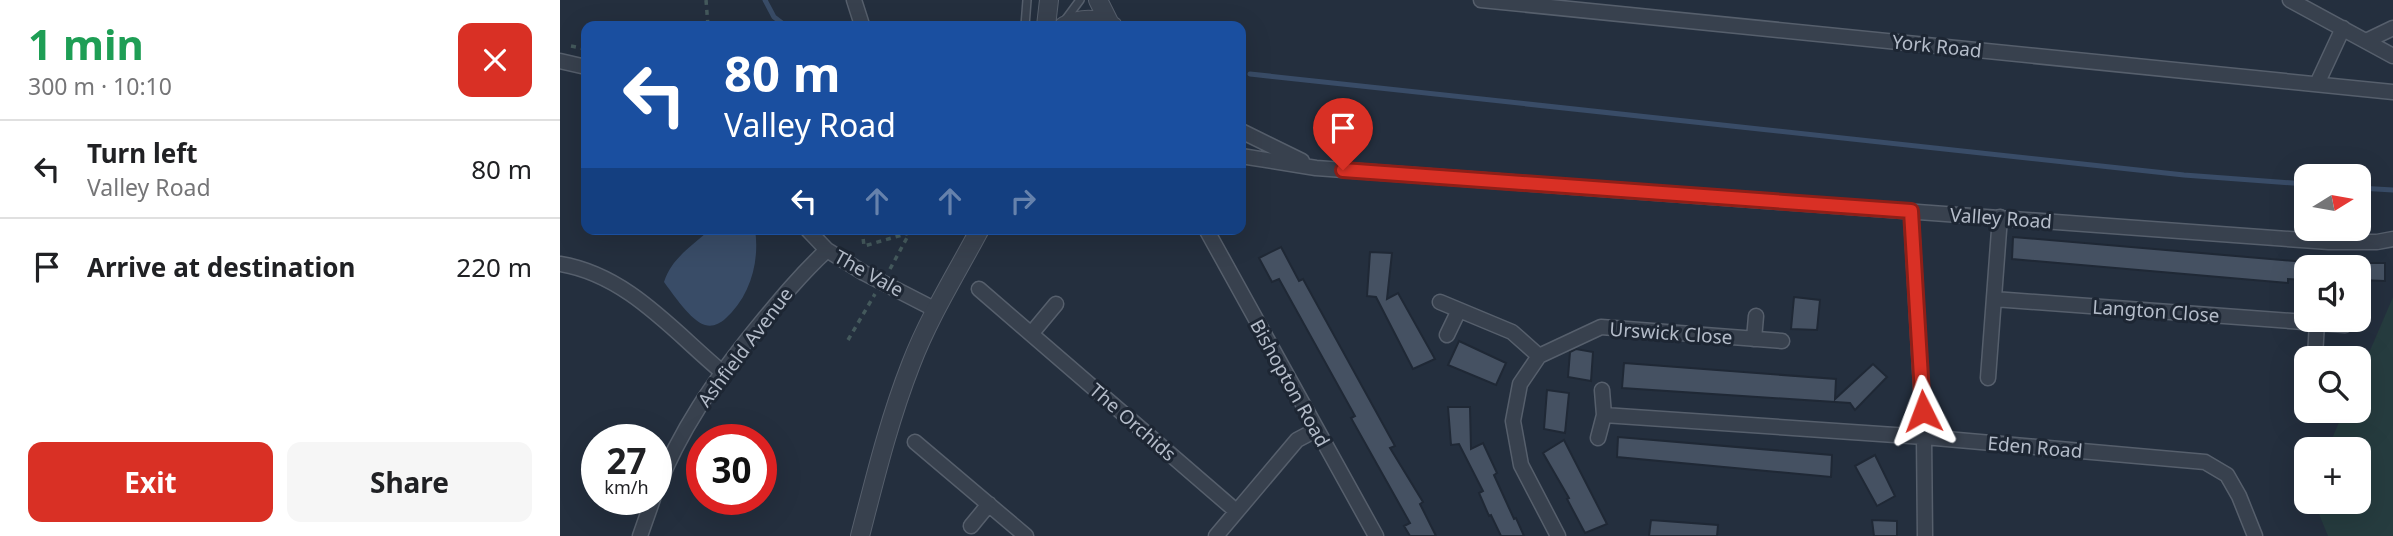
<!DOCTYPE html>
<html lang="en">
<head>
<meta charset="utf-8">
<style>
	body { margin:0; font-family:"Noto Sans",sans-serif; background:#f6f6f6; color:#202124; height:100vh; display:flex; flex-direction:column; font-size:26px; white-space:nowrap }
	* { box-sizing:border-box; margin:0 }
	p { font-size:23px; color:#757577 }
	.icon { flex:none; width:38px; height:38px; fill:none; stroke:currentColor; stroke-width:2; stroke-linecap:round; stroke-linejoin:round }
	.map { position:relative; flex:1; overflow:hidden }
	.details { display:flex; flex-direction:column; background:#fff; width:560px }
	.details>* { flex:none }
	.hud { position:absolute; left:21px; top:21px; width:665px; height:214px; border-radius:14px; box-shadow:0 7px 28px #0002; background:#1a4fa0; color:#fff; overflow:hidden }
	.needle { width:46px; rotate:79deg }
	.tools { position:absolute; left:1734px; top:164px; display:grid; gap:14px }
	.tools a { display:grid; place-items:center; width:77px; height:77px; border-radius:14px; background:#fff; box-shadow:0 7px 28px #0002; font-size:35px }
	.speed { position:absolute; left:21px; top:424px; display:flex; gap:14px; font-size:35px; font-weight:700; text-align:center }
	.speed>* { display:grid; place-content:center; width:91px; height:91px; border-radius:50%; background:#fff; box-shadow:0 7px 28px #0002; line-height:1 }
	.speed small { font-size:18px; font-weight:400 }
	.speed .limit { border:10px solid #d22; background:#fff; color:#111 }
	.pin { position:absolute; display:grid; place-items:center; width:60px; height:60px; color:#fff; margin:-72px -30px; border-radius:50% 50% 50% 0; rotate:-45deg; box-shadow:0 0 7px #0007 }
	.pin .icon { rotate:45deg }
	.me { position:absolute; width:77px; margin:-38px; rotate:357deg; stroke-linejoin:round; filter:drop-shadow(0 0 5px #0008) }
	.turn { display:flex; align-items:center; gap:24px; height:147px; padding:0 28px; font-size:32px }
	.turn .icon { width:91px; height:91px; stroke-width:2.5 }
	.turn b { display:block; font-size:49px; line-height:60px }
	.lanes { display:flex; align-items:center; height:66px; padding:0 28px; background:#0003; justify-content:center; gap:35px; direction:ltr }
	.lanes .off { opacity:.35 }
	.round { display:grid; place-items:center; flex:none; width:74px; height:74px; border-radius:14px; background:#f6f6f6 }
	.head { display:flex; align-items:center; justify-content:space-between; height:119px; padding:0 28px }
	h1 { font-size:42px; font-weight:700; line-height:52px; color:#1e9e55 }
	.action { display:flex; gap:14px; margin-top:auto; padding:14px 28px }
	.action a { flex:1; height:80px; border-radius:14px; background:#d93025; color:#fff; font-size:28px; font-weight:700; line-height:80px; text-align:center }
	.action a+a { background:#f6f6f6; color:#202124 }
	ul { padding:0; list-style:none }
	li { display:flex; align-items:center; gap:21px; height:98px; padding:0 28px; border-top:2px solid #e0e0e0 }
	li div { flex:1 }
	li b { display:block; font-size:26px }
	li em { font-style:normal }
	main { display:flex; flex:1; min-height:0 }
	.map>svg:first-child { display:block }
	.green { fill:#263c3f }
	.water { fill:#394c67 }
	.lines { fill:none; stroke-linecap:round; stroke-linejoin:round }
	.stream { stroke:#394c67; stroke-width:5 }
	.building { fill:#455162; stroke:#1f2835; stroke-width:2 }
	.service-casing { stroke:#565f6c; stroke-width:10 }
	.minor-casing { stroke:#565f6c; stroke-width:17 }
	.tertiary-casing { stroke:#565f6c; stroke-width:20 }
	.path { stroke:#44595c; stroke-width:3.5; stroke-dasharray:5 5; stroke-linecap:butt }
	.service { stroke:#38414e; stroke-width:7 }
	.minor { stroke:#38414e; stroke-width:14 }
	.tertiary { stroke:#38414e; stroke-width:18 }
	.route-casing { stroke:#8d1f18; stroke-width:18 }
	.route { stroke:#d93025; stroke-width:12 }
	.labels { text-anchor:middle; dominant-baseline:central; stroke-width:6; stroke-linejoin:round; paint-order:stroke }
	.street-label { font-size:19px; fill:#b4bcc9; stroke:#1d2633 }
</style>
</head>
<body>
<main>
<section class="details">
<div class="head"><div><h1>1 min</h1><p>300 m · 10:10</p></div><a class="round" style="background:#d93025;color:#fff"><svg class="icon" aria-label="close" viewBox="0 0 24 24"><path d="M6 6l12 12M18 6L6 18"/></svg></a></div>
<ul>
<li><svg class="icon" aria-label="left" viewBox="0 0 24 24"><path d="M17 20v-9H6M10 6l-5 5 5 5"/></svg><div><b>Turn left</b><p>Valley Road</p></div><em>80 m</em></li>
<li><svg class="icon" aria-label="arrive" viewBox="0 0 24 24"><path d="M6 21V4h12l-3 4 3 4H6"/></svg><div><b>Arrive at destination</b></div><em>220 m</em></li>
</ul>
<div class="action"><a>Exit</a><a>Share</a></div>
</section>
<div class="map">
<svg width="1833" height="536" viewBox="0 0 1833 536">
	<rect width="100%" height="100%" fill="#242f3e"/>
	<path class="green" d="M1833,297V536H1768L1754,502H1799V450H1767L1784,411H1799V376Z"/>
	<path class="water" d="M150,229H195C200,262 190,297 165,319C159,324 153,327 145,325C131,321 113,294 104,282C112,257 132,247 150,229Z"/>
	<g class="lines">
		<path class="stream" d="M205,0L214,17L226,26
			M690,74L1624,175L1746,184
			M1799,188L1833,190"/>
	</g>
	<path class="building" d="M1453,237L1746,262V280L1728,279V283L1452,259Z
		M721,247L739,281L743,279L835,446L830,448L863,502L860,504L876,536H850L844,526L850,523L791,418L795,416L719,279L712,282L699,258Z
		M810,252L832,253L827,299L838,293L875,359L853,369L816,297L807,296Z
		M1799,263H1825V281L1799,280Z
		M1234,297L1260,300L1257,330L1231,329Z
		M899,341L946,363L936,385L888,365Z
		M1016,349L1033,352L1031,381L1008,377L1010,352Z
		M1064,363L1276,379L1275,399L1313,364L1327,377L1295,410L1290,403L1062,388Z
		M987,390L1009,393L1005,433L984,429Z
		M888,407H910L911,449L923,443L937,473L934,475L954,519L956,518L964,536H941L931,515L929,516L919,493L923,491L899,444L891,445Z
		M1058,437L1272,455L1271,477L1057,457Z
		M1004,440L1047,524L1025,533L1007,499L1009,498L983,453Z
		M1315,455L1335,496L1317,506L1295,466Z
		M1091,520L1158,525L1157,536H1089Z
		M1312,520L1337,521V536H1314Z"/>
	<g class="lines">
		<g class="service-casing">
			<path id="service" d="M503,23L520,0
				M465,26L467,0"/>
		</g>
		<g class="minor-casing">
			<path id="minor" d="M294,0L302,25
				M921,0L1833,92
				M1730,0L1833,56
				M1806,41L1833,28
				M0,61L26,67
				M1757,84L1783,28
				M681,131L742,161
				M681,156L756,168L1769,242H1817L1833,239
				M1351,211L1364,437L1365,536
				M247,229L267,250L304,273L376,310
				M646,229L816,536
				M0,264C67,275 112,330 162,372
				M419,289L676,511
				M1434,299L1785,325
				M880,302L952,332L979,356
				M471,334L496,304
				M887,335L899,310
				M1194,339L1196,316
				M1755,357L1757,322
				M1428,378L1440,217
				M1044,415L1364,437L1645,462L1667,475L1679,496L1695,536
				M1038,438L1044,415L1042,390
				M355,442L466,536
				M96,491C120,430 154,381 195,330C218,302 240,275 267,250
				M411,526L429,504
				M80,536L93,499
				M656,536L737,440L756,430
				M998,536L961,465L953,421L960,384L979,356L1041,327L1222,341"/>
		</g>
		<g class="tertiary-casing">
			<path id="tertiary" d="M538,0L550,24
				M486,26L489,0
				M504,26C520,18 537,18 553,26
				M300,536C315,478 329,420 351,364C369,317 396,274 420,229"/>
		</g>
		<path class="path" d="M146,0L148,26
			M11,46L26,49
			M302,229L304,246L363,229
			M330,269L349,234
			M288,340L315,294"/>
		<use href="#service" class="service"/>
		<use href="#minor" class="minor"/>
		<use href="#tertiary" class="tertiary"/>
	</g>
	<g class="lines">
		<g class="route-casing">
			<path id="route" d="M783,170L1351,211L1363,411"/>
		</g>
		<use href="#route" class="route"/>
	</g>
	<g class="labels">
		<g class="street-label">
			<text transform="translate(1377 46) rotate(6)">York Road</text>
			<text transform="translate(1441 218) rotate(4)">Valley Road</text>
			<text transform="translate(309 273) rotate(29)">The Vale</text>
			<text transform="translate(1596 311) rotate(4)">Langton Close</text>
			<text transform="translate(1111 333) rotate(4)">Urswick Close</text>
			<text transform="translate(185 347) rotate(-53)">Ashfield Avenue</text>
			<text transform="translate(730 383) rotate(61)">Bishopton Road</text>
			<text transform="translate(573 422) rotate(41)">The Orchids</text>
			<text transform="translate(1475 447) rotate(5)">Eden Road</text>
		</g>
	</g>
</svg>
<div class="tools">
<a><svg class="needle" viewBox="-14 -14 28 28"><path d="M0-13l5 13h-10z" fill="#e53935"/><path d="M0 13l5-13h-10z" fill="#757577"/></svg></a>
<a><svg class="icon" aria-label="sound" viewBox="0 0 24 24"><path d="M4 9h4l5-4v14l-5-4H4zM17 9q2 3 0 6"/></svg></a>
<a><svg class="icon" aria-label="search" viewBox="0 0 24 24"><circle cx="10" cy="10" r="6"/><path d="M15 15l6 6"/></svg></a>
<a>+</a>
</div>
<div class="speed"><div>27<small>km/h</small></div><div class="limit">30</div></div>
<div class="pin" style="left:783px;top:170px;background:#d93025"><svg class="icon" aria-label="arrive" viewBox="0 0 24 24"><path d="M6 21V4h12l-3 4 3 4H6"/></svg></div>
<svg class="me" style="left:1363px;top:411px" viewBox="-20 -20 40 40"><path d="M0-17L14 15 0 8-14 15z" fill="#d93025" stroke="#fff" stroke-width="4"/></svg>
<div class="hud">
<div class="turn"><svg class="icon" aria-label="left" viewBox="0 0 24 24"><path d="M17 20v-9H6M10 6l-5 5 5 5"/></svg><div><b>80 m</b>Valley Road</div></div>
<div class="lanes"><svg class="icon" aria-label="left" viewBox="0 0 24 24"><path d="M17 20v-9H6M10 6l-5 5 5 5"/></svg><svg class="icon off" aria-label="ahead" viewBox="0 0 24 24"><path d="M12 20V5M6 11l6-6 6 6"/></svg><svg class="icon off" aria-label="ahead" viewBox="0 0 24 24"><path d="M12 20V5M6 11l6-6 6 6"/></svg><svg class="icon off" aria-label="right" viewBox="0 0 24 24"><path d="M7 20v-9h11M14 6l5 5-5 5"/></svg></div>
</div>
</div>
</main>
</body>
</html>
